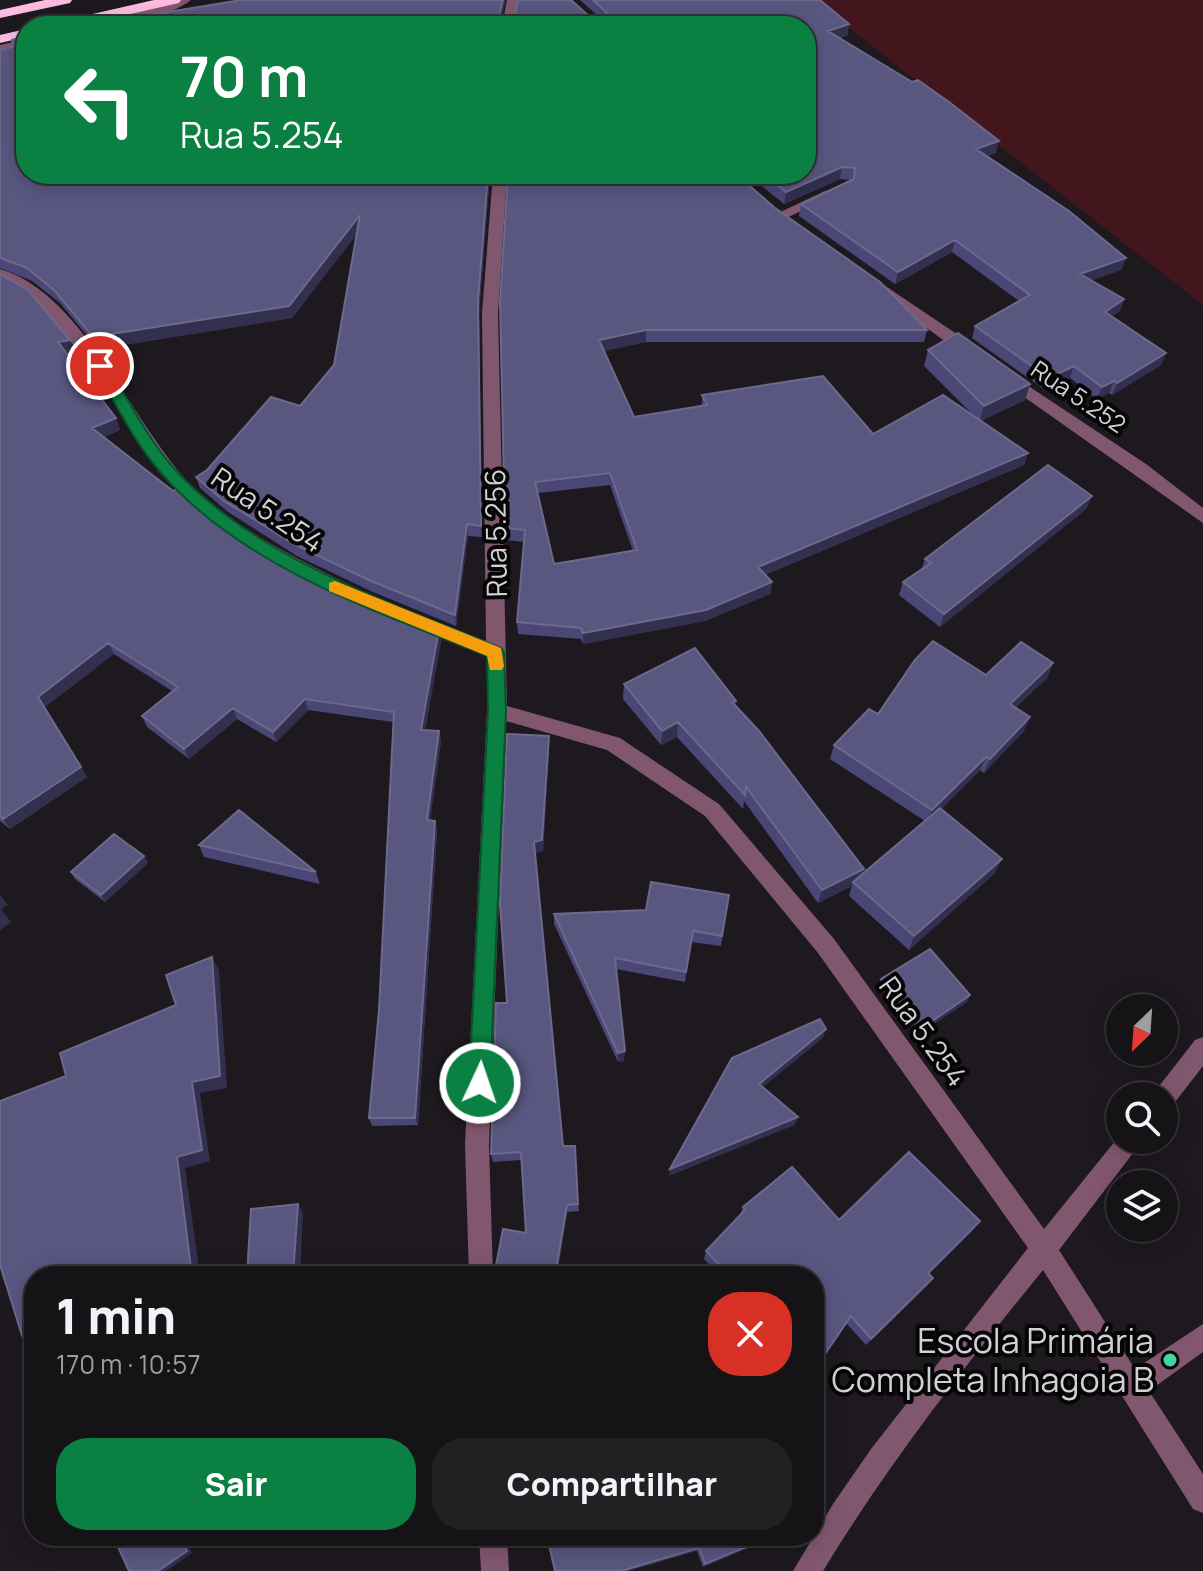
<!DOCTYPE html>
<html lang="pt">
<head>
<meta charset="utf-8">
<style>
	body { margin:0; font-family:Manrope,sans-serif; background:#232024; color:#f1f3f6; height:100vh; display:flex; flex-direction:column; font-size:30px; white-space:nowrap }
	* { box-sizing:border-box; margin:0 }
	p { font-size:26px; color:#9e9ea1 }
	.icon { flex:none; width:44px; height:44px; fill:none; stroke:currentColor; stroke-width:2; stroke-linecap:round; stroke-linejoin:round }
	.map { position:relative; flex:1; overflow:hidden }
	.details { position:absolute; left:24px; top:1266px; width:800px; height:280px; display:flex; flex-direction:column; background:#161317; border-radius:32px; box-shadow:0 4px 20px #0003,0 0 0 2px #353236 }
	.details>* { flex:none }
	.guide { position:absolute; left:16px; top:16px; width:800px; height:168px; border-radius:32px; box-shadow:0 4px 20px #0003,0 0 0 2px #353236; background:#0b8043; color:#fff; overflow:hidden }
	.needle { width:52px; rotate:205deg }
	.controls { position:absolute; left:1106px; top:994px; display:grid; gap:16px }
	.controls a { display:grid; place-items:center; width:72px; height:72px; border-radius:50%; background:#161317; box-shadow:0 4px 20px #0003,0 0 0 2px #353236; font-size:40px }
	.pin { position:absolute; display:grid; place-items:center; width:68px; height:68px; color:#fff; margin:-34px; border:4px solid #fff; border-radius:50%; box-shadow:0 2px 8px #0007 }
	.me { position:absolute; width:88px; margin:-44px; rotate:3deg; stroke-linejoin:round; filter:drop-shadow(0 0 6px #0008) }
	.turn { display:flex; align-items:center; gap:28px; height:168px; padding:0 32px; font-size:36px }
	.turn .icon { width:104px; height:104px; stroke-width:2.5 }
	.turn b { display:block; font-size:56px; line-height:68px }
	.round { display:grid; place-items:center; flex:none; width:84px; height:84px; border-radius:32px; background:#232024 }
	.head { display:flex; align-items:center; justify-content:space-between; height:136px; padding:0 32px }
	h1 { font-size:48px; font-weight:800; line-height:60px }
	.primary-button { display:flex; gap:16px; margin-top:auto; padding:16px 32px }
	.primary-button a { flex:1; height:92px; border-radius:32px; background:#0b8043; color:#fff; font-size:32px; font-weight:800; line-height:92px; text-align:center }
	.primary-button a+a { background:#232024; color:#f1f3f6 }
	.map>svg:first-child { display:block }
	.green { fill:#43151c }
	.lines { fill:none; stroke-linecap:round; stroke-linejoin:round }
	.minor { fill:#81576f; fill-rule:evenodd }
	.highway { fill:#fcbce0; fill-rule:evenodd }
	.wall { fill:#4a4776; fill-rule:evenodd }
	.shaded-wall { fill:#322f4f }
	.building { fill:#595680; stroke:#6c698d; stroke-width:2; fill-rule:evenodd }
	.route { fill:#0b8043; stroke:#07532c; stroke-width:2 }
	.slow { fill:#f59e0b }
	.poi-dot { fill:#43d4a0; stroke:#070607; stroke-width:3 }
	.labels { text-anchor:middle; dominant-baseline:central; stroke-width:8; stroke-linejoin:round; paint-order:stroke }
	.far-street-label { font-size:24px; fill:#d3d0d4; stroke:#070607 }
	.street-label { font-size:28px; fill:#d3d0d4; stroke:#070607 }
	.near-poi-label { font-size:34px; fill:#d3d0d4; stroke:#070607; text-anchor:end }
</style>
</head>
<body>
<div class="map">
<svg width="1203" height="1571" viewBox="0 0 1203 1571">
	<rect width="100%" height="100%" fill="#1d191f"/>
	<path class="green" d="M813,0H1203V305Z"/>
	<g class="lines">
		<path class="minor" d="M175,0H191C170,17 119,26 92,26Z
			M507,0H519L514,26H502Z
			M26,39V47L0,53V45Z
			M493,174H507L498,313L507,706L620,738L719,804L834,939L1044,1229L1120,1135V1140H1143L1059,1250L1135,1369L1203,1324V1352L1149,1391L1203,1474V1513L1193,1509L1043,1270C964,1367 888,1464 823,1571H793L833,1504L871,1449L1028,1248L818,953L705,816L607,750L506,721L489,1145L493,1276H469L465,1145L487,711V656L411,626L408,621L417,614L486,641L482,313Z
			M825,191L830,192V198L786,218L781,219L774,215Z
			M0,269C86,294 134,431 196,490C245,536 308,563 367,594L370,599L367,604H355L265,557L226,532L185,499L158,471L94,370L35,300L0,280Z
			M875,279L976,347V355H964L870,287V281Z
			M1006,371L1146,464L1203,508V523L1000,380V372Z
			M1203,1037V1066L1172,1106L1164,1109V1096H1153L1156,1090L1195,1040Z
			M479,1536H507L509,1571H481Z"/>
		<path class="highway" d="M45,0H72L70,3L0,18V10Z
			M154,0H181L179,3L78,26H51L53,23Z
			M26,29V37L0,43V35Z"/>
	</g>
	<path class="wall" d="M580,0H820L848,35L840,38L996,153L987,156L1126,258L1121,270L1092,280L1124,299L1120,311L1112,316L1166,353L1161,365L1112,395L1109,393L1097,399L1070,378L1045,390L972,338L975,326L1019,301L952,252L895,284L799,216L801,204L852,180L840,179L784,204L747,174H806L502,16H598Z
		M0,50L490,174L479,313L482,537L468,536L456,626L373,592L297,556L228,512L200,488L196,477L300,406L334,365L356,234L292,318L98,349L60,303L32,281L0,268Z
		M508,174L775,208L927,330L924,342H646L604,351L634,417L702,406V395L873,434L972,414L924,366L928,350L1030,384L1025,400L981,421L1028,453L1024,465L765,575L772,582L770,594L705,621L583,644L581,639L518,634L517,622L524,542L506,540L505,528ZM610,485L633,551L554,564L538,493Z
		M0,274L75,352L67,353L116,418L120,430L104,437L173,491L221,523L327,584L439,629L441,641L425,730L439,731L441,741L430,820L435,821L437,831L418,1125L372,1126L369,1118L379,1010L393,722L308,710L276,742L237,719L189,759L147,727L142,716L172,691L114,654L44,707L87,777L10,829L0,821Z
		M1092,496L1086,509L940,627L899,595L903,582L922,568L925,559Z
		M1053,663L1047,678L1015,708L1024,731L984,773L980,770L941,809L995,873L909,950L849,896L852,886L818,903L744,801L743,809L677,737L661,745L623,699L624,684L736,701L735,706L864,869L863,874L925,821L830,759L834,745L878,714L986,675Z
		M549,747L543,851L535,853L563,1146H575L579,1211L567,1212L557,1276H494L526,1233L521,1160L493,1162L491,1154L507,1003Z
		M199,845L316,872L320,884L204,857Z
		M144,856L148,863L105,902L75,879L71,872Z
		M729,895L721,946L691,942L685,982L616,969L624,1061L618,1062L554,924V914L646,910Z
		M881,979L970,995L967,1002L918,1034L878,986Z
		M743,1207L839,1220L973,1230L929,1274L933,1278L926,1286L866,1345L846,1323L814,1276H720L704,1259L706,1251L740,1215Z
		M547,1536L748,1548L703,1567L697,1551Z"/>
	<path class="shaded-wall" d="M503,0H506L500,26L499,16Z
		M849,24L848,35L826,43L828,31Z
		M999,141L996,153L973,161L976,149Z
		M842,167L840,179L784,204L786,192Z
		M488,174H490L479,313L482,537L481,526L478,301Z
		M360,215L362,228L292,318L98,349L93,337Z
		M955,240L952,252L895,284L898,272Z
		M1126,258L1121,270L1076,286L1080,274Z
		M1124,299L1120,311L1101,324L1105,312Z
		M646,330V342L599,352V340Z
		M70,340L75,352L63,354L58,342Z
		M1166,353L1161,365L1112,395L1117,383Z
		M1074,366L1070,378L1045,390L1049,378Z
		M1114,381L1109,393L1097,399L1102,387Z
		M1030,384L1025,400L979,422L984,406Z
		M116,418L120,430L97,440L92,428Z
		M1028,453L1024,465L757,578L758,567Z
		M1092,496L1086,509L940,627L944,614Z
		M467,524L468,536L456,626L455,615Z
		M772,582L770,594L705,621L583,644V633Z
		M439,629L441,641L423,741L421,730Z
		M108,643L114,654L44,708L38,697Z
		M1053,663L1047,678L1004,719L1010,704Z
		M305,699L308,710L276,742L273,732Z
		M233,708L237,719L189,759L184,749Z
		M1030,717L1024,731L984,773L990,759Z
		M678,722L677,737L661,745L662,731Z
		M439,731L441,741L429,830L427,820Z
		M549,736V747L543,851L535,853L534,842Z
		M986,757L980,770L927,823L932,810Z
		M81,767L87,777L10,829L3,819Z
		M435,821L437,831L418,1125L415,1118Z
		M144,856L148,863L105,902L101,895Z
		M1002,859L995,873L909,950L914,936Z
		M864,869L860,882H853L852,886L818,903L822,890Z
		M0,895L8,905L1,909L11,922L0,930Z
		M212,957L219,970L227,1088L200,1093L210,1161L185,1168L200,1276H192L177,1157L192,1082Z
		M970,995L967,1002L918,1034L922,1028Z
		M826,1029L823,1038L757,1092L759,1084Z
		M625,1051L624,1061L618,1062V1053Z
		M798,1117L795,1125L669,1176L670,1169Z
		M298,1204L303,1213L300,1276H293Z
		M567,1205V1212L557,1276H555Z
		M980,1221L973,1230L922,1281L928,1273Z
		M933,1278L926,1286L866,1345L871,1339Z
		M179,1536H183L192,1553L166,1571H158Z
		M751,1545L748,1548L703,1567L705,1564Z
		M699,1548L697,1551L629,1571H621Z"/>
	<path class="building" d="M241,0H503L499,16L515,17L518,0H571L589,16H606V12L593,0H820L849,24L828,31L912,82L918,80L949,102L999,141L976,149L1069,211L1126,258L1080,274L1124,299L1105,312L1166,353L1117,383L1114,381L1102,387L1074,366L1049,378L975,326L1030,295L955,240L898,272L801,204L854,179L855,168L842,167L786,192L763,174H806V26H83Z
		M26,35V174H488L478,301L481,526L467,524L455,615L371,581L294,544L224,501L196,477L207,470L271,397L300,406L334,365L360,215L289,306L93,337L55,291L27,268L0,258V50L13,47L12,40Z
		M508,174H736L775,208L880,282L927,330H646L599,340L634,417L707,405L702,395L823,376L873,434L943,395L1028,453L758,567L772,582L706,610L583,633L581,628L517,622L525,530L505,528L500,301ZM610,473L637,550L554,564L535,482Z
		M0,274L28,290L70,340L58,342L116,418L92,428L173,491L178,488L221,523L327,584L439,629L421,730L439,731L427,820L435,821L415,1118H369L379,1010L394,712L305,699L273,732L233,708L184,749L142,716L178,687L108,643L38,697L81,767L3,819L0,816Z
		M958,333L1030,384L984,406L928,350Z
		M1048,465L1092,496L944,614L903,582L931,563L925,559Z
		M933,641L986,675L1021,642L1053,663L1010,704L1030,717L990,759L986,757L932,810L834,745L869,709L878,714L915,660Z
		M695,648L736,701L732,702L759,731L864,869L822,890L746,787L745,795L678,722L662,731L624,684Z
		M507,734L549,736L542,840L534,842L563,1146H575L578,1204L567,1205L555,1276H494L503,1229L526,1233L521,1152L491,1154L496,1003H507L500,904Z
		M940,808L1002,859L914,936L853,882Z
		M239,810L316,872L199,845Z
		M114,834L144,856L101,895L71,872Z
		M651,882L729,895L722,936L693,931L686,972L615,958L625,1051L618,1053L554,914L646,910Z
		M930,949L970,995L922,1028L881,979Z
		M212,957L220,1076L192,1082L202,1150L177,1157L192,1276H34V1359L30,1361L0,1265V1101L66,1076L60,1053L176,1005L166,975Z
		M820,1019L826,1029L759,1084L798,1117L670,1169L732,1058Z
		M909,1152L980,1221L928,1273L933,1278L871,1339L851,1316L814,1370V1276H730L706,1251L745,1210L743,1207L792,1167L839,1220Z
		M298,1204L293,1276H247L251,1209Z
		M113,1536H179L187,1551L158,1571H129Z
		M547,1536H748L751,1545L705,1564L699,1548L621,1571H555Z"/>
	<path class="route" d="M100,362L105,363C127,396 146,436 172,466C252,557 391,603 501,648L504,652L506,711L490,1083L487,1090L480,1093L472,1090L469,1083L488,711L487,656C375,611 243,567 162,474C134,443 115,401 93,366Z"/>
	<path class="slow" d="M335,581L501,648L504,666L502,670H490L487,656L329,591V583Z"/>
	<circle class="poi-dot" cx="1170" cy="1360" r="8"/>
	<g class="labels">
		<g class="far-street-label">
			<text transform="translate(1079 396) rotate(34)">Rua 5.252</text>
		</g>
		<g class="street-label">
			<text transform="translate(268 509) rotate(34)">Rua 5.254</text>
			<text transform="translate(495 533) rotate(-91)">Rua 5.256</text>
			<text transform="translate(924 1031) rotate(54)">Rua 5.254</text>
		</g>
		<g class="near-poi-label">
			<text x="1154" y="1340">Escola Primária<tspan x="1154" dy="39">Completa Inhagoia B</tspan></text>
		</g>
	</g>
</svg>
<div class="controls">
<a><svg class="needle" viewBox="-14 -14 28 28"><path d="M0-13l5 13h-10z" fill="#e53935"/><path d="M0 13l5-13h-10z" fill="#9e9ea1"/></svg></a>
<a><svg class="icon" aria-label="search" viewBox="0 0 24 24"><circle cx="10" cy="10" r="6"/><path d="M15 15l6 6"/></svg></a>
<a><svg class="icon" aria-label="layers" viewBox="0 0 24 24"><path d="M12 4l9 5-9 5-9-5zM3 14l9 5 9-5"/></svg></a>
</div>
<div class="pin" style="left:100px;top:366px;background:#d93025"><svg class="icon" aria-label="arrive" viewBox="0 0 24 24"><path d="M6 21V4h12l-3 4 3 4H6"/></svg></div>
<svg class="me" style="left:480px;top:1083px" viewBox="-20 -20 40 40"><circle r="17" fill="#0b8043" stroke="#fff" stroke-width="3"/><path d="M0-11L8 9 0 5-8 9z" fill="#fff"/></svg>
<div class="guide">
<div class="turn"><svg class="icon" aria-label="left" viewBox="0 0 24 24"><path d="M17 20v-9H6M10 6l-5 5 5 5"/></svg><div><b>70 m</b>Rua 5.254</div></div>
</div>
<section class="details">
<div class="head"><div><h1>1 min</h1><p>170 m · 10:57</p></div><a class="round" style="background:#d93025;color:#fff"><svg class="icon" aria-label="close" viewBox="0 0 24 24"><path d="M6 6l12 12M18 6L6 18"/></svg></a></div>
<div class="primary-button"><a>Sair</a><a>Compartilhar</a></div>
</section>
</div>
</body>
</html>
